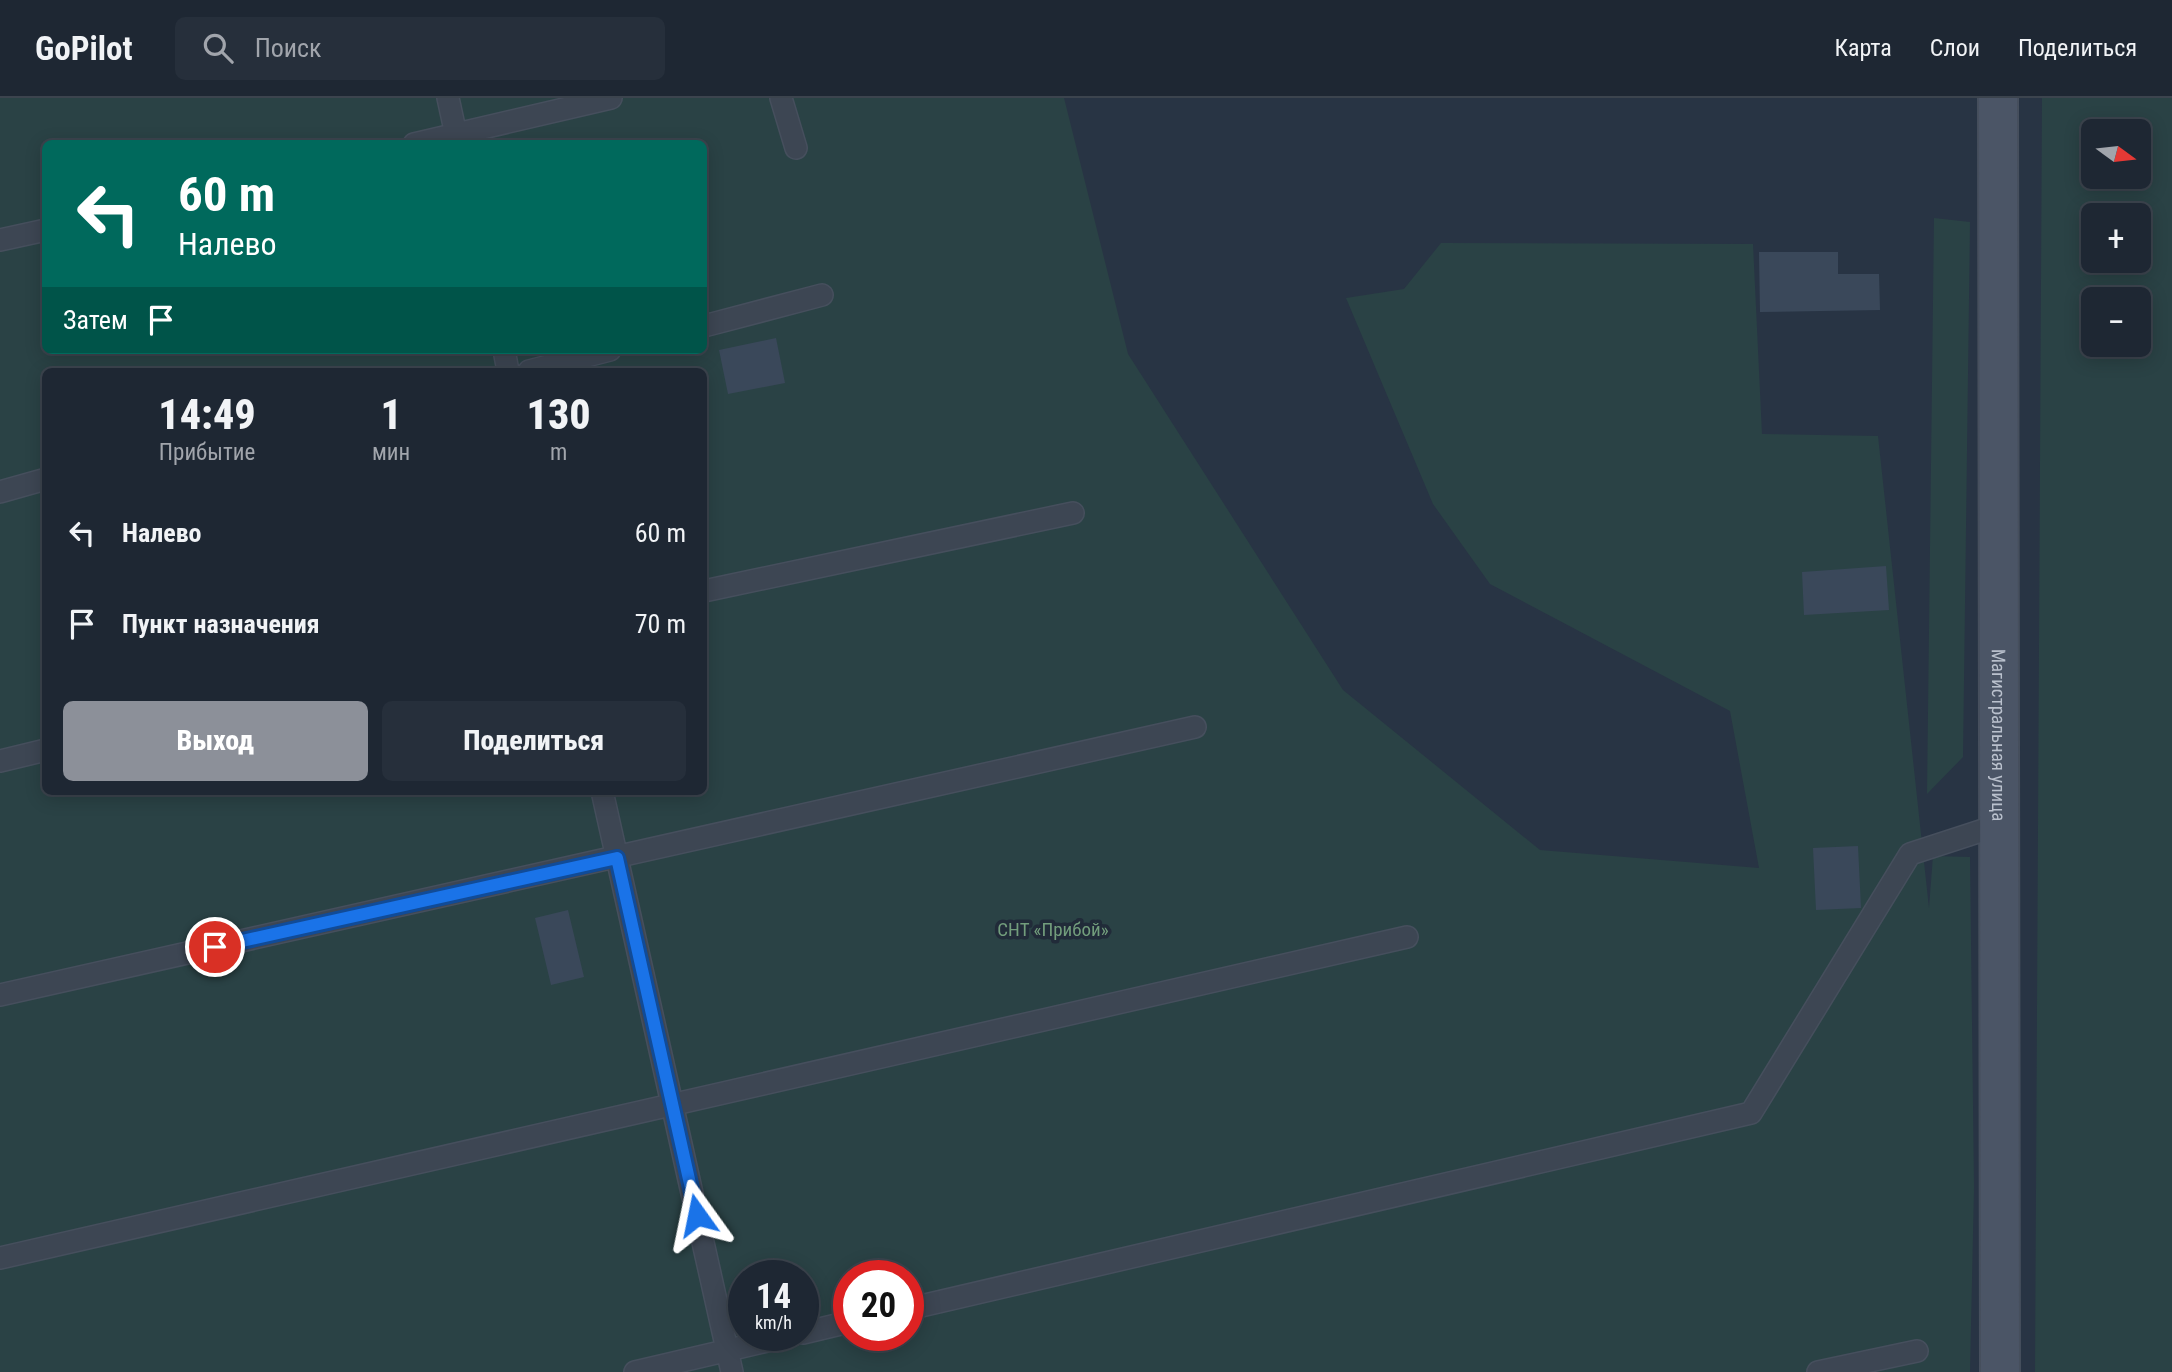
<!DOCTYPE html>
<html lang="ru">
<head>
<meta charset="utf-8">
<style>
	body { margin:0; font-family:"Roboto Condensed",sans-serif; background:#262f3b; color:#f1f3f6; height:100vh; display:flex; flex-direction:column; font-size:26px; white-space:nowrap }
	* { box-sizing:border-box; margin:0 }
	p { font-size:23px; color:#a1a5ac }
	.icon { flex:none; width:38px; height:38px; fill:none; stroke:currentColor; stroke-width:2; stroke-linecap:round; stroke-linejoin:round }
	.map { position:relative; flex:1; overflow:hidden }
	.side { position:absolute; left:42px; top:270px; width:665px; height:427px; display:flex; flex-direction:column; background:#1e2733; border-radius:10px; box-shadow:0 4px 18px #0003,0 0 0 2px #3c444e }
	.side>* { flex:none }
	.guide { position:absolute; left:42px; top:42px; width:665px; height:214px; border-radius:10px; box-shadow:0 4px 18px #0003,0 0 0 2px #3c444e; background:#00695c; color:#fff; overflow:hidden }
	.needle { width:46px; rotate:105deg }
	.fabs { position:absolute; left:2081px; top:21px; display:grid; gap:14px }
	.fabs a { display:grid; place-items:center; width:70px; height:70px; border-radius:10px; background:#1e2733; box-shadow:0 4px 18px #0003,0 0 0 2px #3c444e; font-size:35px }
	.speed { position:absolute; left:728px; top:1162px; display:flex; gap:14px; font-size:35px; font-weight:700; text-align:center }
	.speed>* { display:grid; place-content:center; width:91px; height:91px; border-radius:50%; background:#1e2733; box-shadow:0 4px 18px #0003,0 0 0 2px #3c444e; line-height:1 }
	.speed small { font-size:18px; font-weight:400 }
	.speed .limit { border:10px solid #d22; background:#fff; color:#111 }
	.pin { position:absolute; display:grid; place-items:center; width:60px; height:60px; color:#fff; margin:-30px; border:4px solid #fff; border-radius:50%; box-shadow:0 2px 7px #0007 }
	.me { position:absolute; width:77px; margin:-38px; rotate:348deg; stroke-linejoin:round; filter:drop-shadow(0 0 5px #0008) }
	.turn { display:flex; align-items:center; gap:24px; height:147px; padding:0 21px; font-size:32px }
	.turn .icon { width:91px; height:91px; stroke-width:2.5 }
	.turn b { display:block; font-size:49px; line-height:60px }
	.then { display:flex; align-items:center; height:66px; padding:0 21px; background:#0003; gap:14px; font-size:26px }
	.eta { display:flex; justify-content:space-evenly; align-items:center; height:119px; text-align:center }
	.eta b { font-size:42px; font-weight:800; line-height:49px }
	.primary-button { display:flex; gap:14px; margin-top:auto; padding:14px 21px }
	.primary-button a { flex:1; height:80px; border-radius:10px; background:#8c9099; color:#fff; font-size:28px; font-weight:800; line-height:80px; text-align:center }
	.primary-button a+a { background:#262f3b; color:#f1f3f6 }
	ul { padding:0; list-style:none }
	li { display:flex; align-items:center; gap:21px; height:91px; padding:0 21px }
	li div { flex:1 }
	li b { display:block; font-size:26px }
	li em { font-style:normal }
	header { display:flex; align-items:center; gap:42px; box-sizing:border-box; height:98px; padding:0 35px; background:#1e2733; border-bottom:2px solid #3c444e }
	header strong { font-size:33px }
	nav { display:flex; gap:38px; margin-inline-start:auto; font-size:24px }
	.search { width:490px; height:63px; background:#262f3b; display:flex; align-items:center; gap:18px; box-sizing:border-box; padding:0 24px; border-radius:10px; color:#a1a5ac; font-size:26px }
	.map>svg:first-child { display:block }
	.green { fill:#2a4245; fill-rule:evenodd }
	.building { fill:#3a485a }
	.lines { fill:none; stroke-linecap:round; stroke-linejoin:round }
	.lane-casing { stroke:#464f5d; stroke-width:24 }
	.secondary-casing { stroke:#464f5d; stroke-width:42 }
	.lane { stroke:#3d4653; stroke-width:21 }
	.secondary { stroke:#4b5566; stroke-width:38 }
	.route-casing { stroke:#114b97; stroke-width:18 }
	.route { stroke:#1a73e8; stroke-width:12 }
	.labels { text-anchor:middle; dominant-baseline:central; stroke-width:7; stroke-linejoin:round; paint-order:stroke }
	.street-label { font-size:19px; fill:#bac1cd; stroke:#212b39 }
	.park-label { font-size:19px; fill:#729d7c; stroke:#212b39 }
</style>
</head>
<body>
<header>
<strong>GoPilot</strong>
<div class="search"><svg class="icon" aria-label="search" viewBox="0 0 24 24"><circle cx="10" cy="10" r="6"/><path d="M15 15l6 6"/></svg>Поиск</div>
<nav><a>Карта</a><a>Слои</a><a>Поделиться</a></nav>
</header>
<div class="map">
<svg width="2172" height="1274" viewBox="0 0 2172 1274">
	<rect width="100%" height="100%" fill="#283444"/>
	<path class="green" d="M0,0H1064L1128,256L1343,592L1540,752L1759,770L1730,613L1490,486L1433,406L1346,200L1404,191L1441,145L1753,146L1762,336L1878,338L1929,810L1933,758L1970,759L1974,1090L1970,1274H0ZM46,46H704V252H46ZM46,273H704V693H46ZM744,1178H803V1237H744ZM849,1178H908V1237H849Z
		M2042,0H2172V1274H2035ZM2093,33H2138V79H2093ZM2093,117H2138V163H2093ZM2093,201H2138V247H2093Z
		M1934,120L1970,124L1963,659L1927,696Z"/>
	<path class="building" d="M1759,154H1838V176H1879L1880,212L1760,214Z
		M776,240L785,285L728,296L719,252Z
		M1886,468L1889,512L1804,517L1802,474Z
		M1858,748L1861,810L1816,812L1813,750Z
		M568,812L584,879L551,887L535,820Z"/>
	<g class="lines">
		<g class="lane-casing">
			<path id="lane" d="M448,0L458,46
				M781,0L796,50
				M414,46L611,0
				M0,142L46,132
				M704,228L822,197
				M504,252L508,273
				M529,273L610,252
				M0,394L46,381
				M704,493L1073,415
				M0,663L46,652
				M602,693L732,1274
				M0,897L1195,629
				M0,1160L1407,839
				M908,1211L1751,1015L1910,756L1999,727
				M803,1235L849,1224
				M635,1274L793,1237
				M1818,1274L1917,1253"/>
		</g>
		<g class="secondary-casing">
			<g id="secondary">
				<path id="s1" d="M1998,0L2000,1274"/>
			</g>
		</g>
		<use href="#lane" class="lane"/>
		<use href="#secondary" class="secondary"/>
	</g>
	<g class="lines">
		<g class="route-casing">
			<path id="route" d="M215,849L617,760L697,1117"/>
		</g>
		<use href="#route" class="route"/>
	</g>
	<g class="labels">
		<g class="street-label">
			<text stroke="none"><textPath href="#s1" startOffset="637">Магистральная улица</textPath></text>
		</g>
		<g class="park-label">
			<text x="1053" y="831">СНТ «Прибой»</text>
		</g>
	</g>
</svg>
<div class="fabs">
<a><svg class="needle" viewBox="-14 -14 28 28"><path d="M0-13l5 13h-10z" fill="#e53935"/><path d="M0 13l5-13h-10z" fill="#a1a5ac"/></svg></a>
<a>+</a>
<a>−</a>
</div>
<div class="speed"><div>14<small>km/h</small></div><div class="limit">20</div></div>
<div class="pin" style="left:215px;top:849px;background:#d93025"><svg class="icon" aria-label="arrive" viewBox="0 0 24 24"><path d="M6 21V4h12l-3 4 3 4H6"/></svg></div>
<svg class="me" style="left:697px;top:1117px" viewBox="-20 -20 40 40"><path d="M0-17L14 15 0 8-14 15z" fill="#1a73e8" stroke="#fff" stroke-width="4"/></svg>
<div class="guide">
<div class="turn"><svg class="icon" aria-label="left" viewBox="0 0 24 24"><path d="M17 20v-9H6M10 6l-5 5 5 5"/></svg><div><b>60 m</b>Налево</div></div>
<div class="then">Затем<svg class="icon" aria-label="arrive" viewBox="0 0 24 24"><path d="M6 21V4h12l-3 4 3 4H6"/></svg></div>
</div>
<section class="side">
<div class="eta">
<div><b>14:49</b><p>Прибытие</p></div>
<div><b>1</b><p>мин</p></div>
<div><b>130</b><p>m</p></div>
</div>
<ul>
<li><svg class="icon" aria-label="left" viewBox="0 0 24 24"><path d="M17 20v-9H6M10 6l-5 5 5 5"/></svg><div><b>Налево</b></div><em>60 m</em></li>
<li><svg class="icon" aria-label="arrive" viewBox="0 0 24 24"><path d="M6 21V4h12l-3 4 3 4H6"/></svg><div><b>Пункт назначения</b></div><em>70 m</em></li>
</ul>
<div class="primary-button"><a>Выход</a><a>Поделиться</a></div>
</section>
</div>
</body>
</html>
